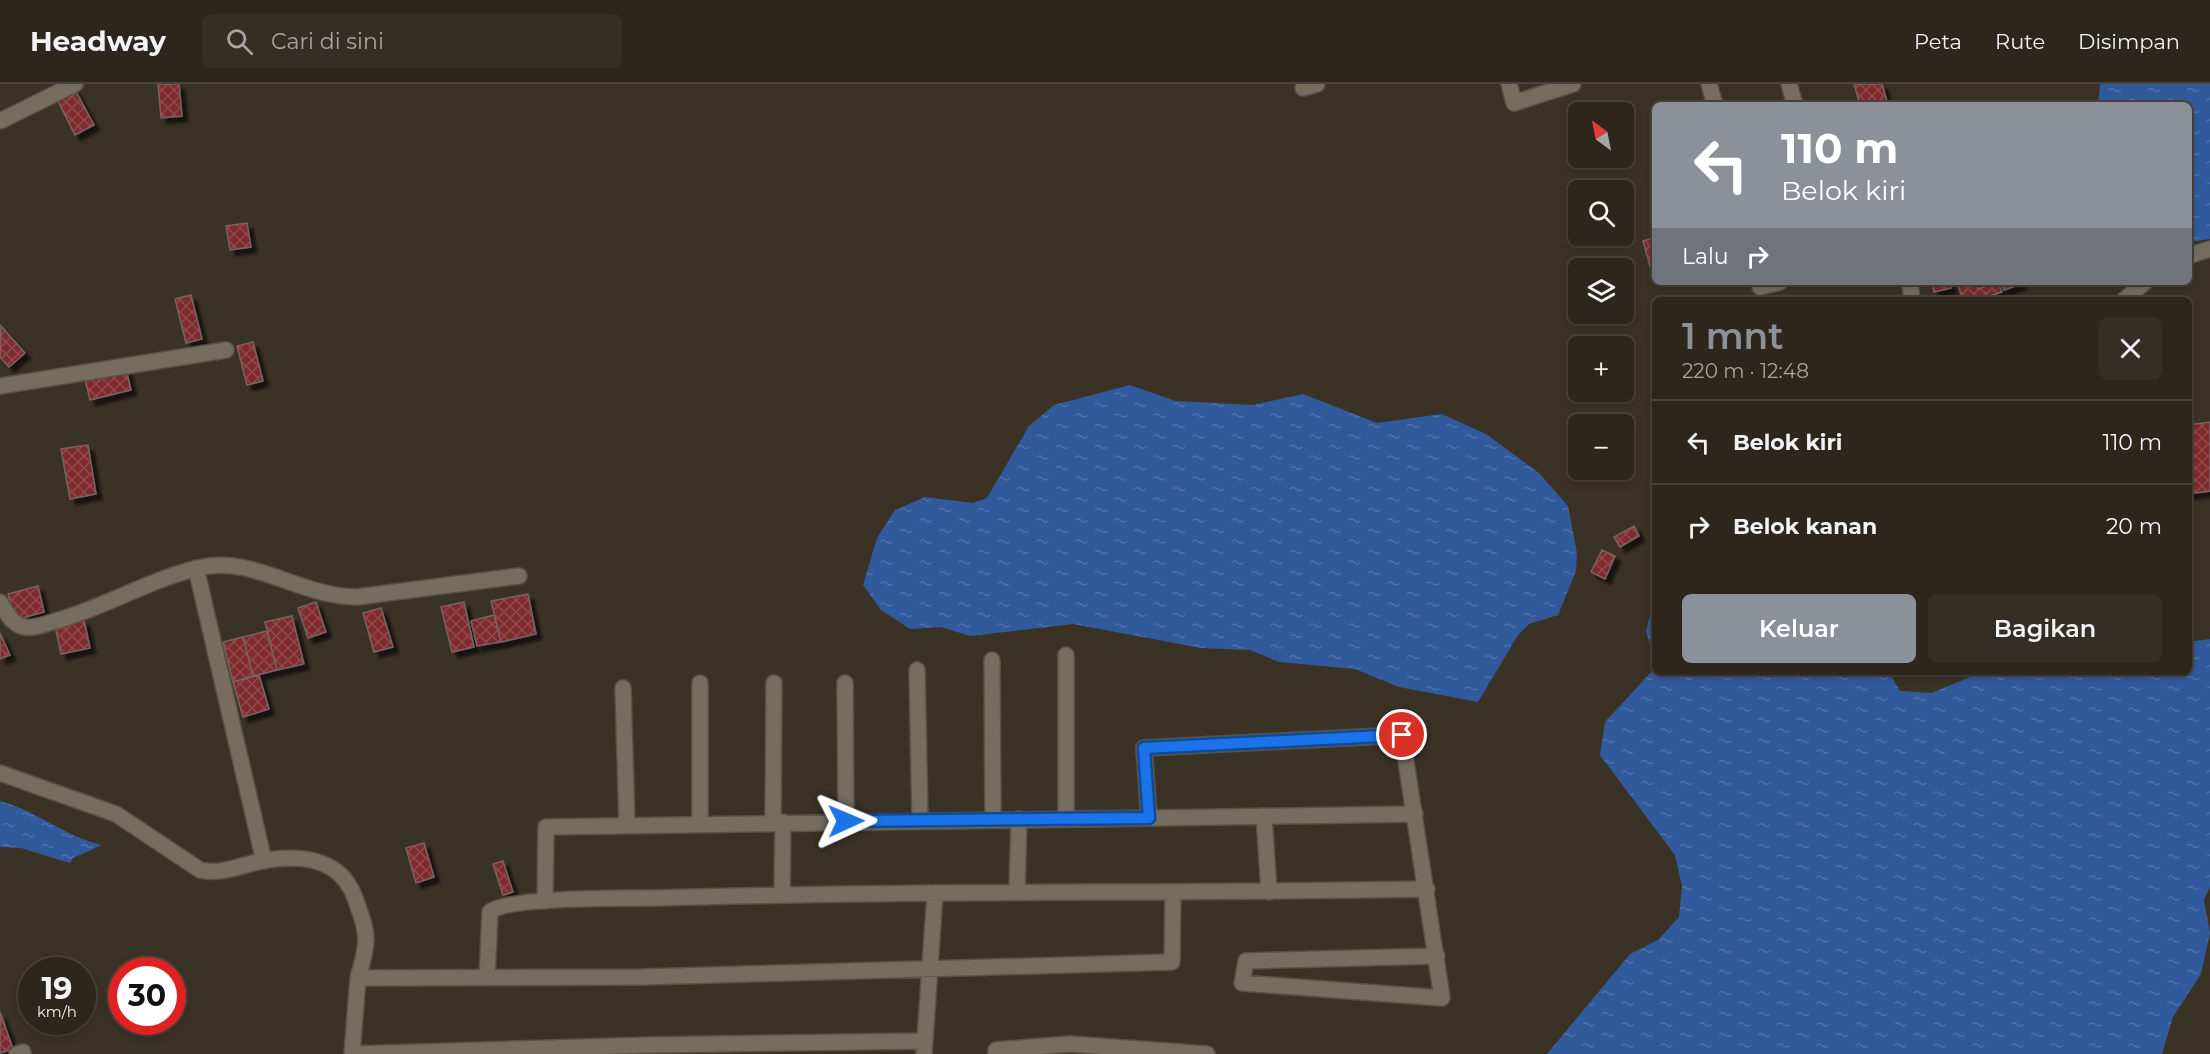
<!DOCTYPE html>
<html lang="id">
<head>
<meta charset="utf-8">
<style>
	body { margin:0; font-family:Montserrat,sans-serif; background:#342e25; color:#f1f3f6; height:100vh; display:flex; flex-direction:column; font-size:22px; white-space:nowrap }
	* { box-sizing:border-box; margin:0 }
	p { font-size:20px; color:#a6a5a3 }
	.icon { flex:none; width:33px; height:33px; fill:none; stroke:currentColor; stroke-width:2; stroke-linecap:round; stroke-linejoin:round }
	.map { position:relative; flex:1; overflow:hidden }
	.drawer { position:absolute; left:1652px; top:213px; width:540px; height:378px; display:flex; flex-direction:column; background:#2c261c; border-radius:9px; box-shadow:0 3px 9px #0003,0 0 0 2px #48433b }
	.drawer>* { flex:none }
	.guide { position:absolute; left:1652px; top:18px; width:540px; height:183px; border-radius:9px; box-shadow:0 3px 9px #0003,0 0 0 2px #48433b; background:#8c9099; color:#fff; overflow:hidden }
	.needle { width:39px; rotate:328deg }
	.fabs { position:absolute; left:1568px; top:18px; display:grid; gap:12px }
	.fabs a { display:grid; place-items:center; width:66px; height:66px; border-radius:9px; background:#2c261c; box-shadow:0 3px 9px #0003,0 0 0 2px #48433b; font-size:30px }
	.speed { position:absolute; left:18px; top:873px; display:flex; gap:12px; font-size:30px; font-weight:700; text-align:center }
	.speed>* { display:grid; place-content:center; width:78px; height:78px; border-radius:50%; background:#2c261c; box-shadow:0 3px 9px #0003,0 0 0 2px #48433b; line-height:1 }
	.speed small { font-size:15px; font-weight:400 }
	.speed .limit { border:9px solid #d22; background:#fff; color:#111 }
	.pin { position:absolute; display:grid; place-items:center; width:51px; height:51px; color:#fff; margin:-26px; border:3px solid #fff; border-radius:50%; box-shadow:0 2px 6px #0007 }
	.me { position:absolute; width:66px; margin:-33px; rotate:89deg; stroke-linejoin:round; filter:drop-shadow(0 0 4px #0008) }
	.turn { display:flex; align-items:center; gap:21px; height:126px; padding:0 30px; font-size:27px }
	.turn .icon { width:78px; height:78px; stroke-width:2.5 }
	.turn b { display:block; font-size:42px; line-height:51px }
	.then { display:flex; align-items:center; height:57px; padding:0 30px; background:#0003; gap:12px; font-size:22px }
	.round { display:grid; place-items:center; flex:none; width:63px; height:63px; border-radius:9px; background:#342e25 }
	.head { display:flex; align-items:center; justify-content:space-between; height:102px; padding:0 30px }
	h1 { font-size:36px; font-weight:600; line-height:45px; color:#8c9099 }
	.action { display:flex; gap:12px; margin-top:auto; padding:12px 30px }
	.action a { flex:1; height:69px; border-radius:9px; background:#8c9099; color:#fff; font-size:24px; font-weight:600; line-height:69px; text-align:center }
	.action a+a { background:#342e25; color:#f1f3f6 }
	ul { padding:0; list-style:none }
	li { display:flex; align-items:center; gap:18px; height:84px; padding:0 30px; border-top:2px solid #48433b }
	li div { flex:1 }
	li b { display:block; font-size:22px }
	li em { font-style:normal }
	header { display:flex; align-items:center; gap:36px; box-sizing:border-box; height:84px; padding:0 30px; background:#2c261c; border-bottom:2px solid #48433b }
	header strong { font-size:28px }
	nav { display:flex; gap:33px; margin-inline-start:auto; font-size:21px }
	.search { width:420px; height:54px; background:#342e25; display:flex; align-items:center; gap:15px; box-sizing:border-box; padding:0 21px; border-radius:9px; color:#a6a5a3; font-size:22px }
	.map>svg:first-child { display:block }
	.water { fill:url(#water-ripples) }
	.building { fill:url(#building-cross-hatch); stroke:#776463; stroke-width:1.5; filter:url(#shadow) }
	.lines { fill:none; stroke-linecap:round; stroke-linejoin:round }
	.street-casing { stroke:#575146; stroke-width:18 }
	.street { stroke:#766d5f; stroke-width:15 }
	.route-casing { stroke:#114b97; stroke-width:15 }
	.route { stroke:#1a73e8; stroke-width:10 }
</style>
</head>
<body>
<header>
<strong>Headway</strong>
<div class="search"><svg class="icon" aria-label="search" viewBox="0 0 24 24"><circle cx="10" cy="10" r="6"/><path d="M15 15l6 6"/></svg>Cari di sini</div>
<nav><a>Peta</a><a>Rute</a><a>Disimpan</a></nav>
</header>
<div class="map">
<svg width="2210" height="970" viewBox="0 0 2210 970">
	<defs>
		<pattern id="water-ripples" width="26" height="14" patternUnits="userSpaceOnUse" patternTransform="scale(1.5)"><rect width="26" height="14" fill="#315a9d"/><path d="M2 4q2-2 4 0t4 0M15 11q2-2 4 0t4 0" fill="none" stroke="#4f71aa"/></pattern>
		<pattern id="building-cross-hatch" width="8" height="8" patternUnits="userSpaceOnUse" patternTransform="scale(1.5)"><rect width="8" height="8" fill="#7f2a2e"/><path d="M0 0l8 8M0 8l8-8" fill="none" stroke="#91484c"/></pattern>
		<filter id="shadow"><feDropShadow dx="5.5" dy="5.5" stdDeviation="1.5" flood-color="#0009"/></filter>
	</defs>
	<rect width="100%" height="100%" fill="#3a3225"/>
	<path class="water" d="M2100,0H2210V155L2189,158L2188,21H2098Z
		M1130,301L1175,317L1253,321L1303,310L1377,339L1442,330L1486,350L1539,389L1568,422L1577,469L1576,487L1558,531L1529,540L1518,551L1478,618L1399,603L1355,585L1279,578L1250,566L1201,564L1073,540L970,552L941,543L910,545L881,526L863,501L877,454L895,426L925,413L973,419L987,414L1029,342L1054,321Z
		M1654,516V574L1646,547Z
		M2210,555V803L2204,816L2210,849L2201,890L2173,933L2162,970H1547L1630,870L1658,856L1679,833L1682,802L1675,771L1600,671L1605,638L1654,585V588H1889L1900,607L1931,609L1983,588H2188L2189,558Z
		M0,717C37,727 64,752 102,761L73,774L70,779L21,764L0,763Z"/>
	<path class="building" d="M158,0H179L182,32L161,34Z
		M1854,0H1882L1887,17L1860,21Z
		M74,4L94,41L75,51L56,13Z
		M247,139L251,163L230,166L226,142Z
		M1654,154V196L1643,157Z
		M1932,198H1950L1951,204L1934,208Z
		M1957,198H1975L1978,205L1998,198L2002,208L1979,216H1963Z
		M2001,198H2020L2021,200L2004,206Z
		M191,211L202,255L186,259L175,215Z
		M1,242L25,269L9,283L0,273Z
		M253,258L263,297L247,301L237,262Z
		M126,285L131,306L90,316L85,295Z
		M2210,338V407L2188,410V341Z
		M88,361L96,410L70,415L61,365Z
		M1634,442L1639,452L1620,463L1614,453Z
		M1602,466L1615,472L1605,495L1591,488Z
		M38,502L44,528L15,536L8,510Z
		M528,510L536,550L501,558L491,517Z
		M316,518L326,548L308,554L298,524Z
		M464,518L474,563L452,568L441,523Z
		M381,524L393,563L374,568L363,529Z
		M494,531L501,558L477,562L471,537Z
		M292,532L304,580L277,586L265,538Z
		M84,536L90,564L61,570L55,542Z
		M267,547L277,586L253,592L243,553Z
		M0,549L10,571L0,575Z
		M243,553L253,592L233,598L223,558Z
		M259,591L269,625L243,633L233,598Z
		M424,759L434,793L416,799L406,764Z
		M503,777L513,808L503,811L493,780Z
		M0,928L13,965L0,969Z"/>
	<g class="lines">
		<g class="street-casing">
			<path id="street" d="M1509,0L1514,19L1573,0
				M1709,0L1715,21
				M1789,0L1795,21
				M1303,4L1317,0
				M0,37L75,0
				M2188,172L2210,165
				M1759,198L1760,203L1780,198
				M1910,198L1912,216
				M2124,216L2145,198
				M0,302L226,266
				M196,484L264,777
				M0,518C6,528 12,541 25,543C35,545 47,539 56,537C105,523 149,496 198,484C252,470 300,513 357,513L519,492
				M992,576L993,736
				M917,586L920,737
				M700,599V739
				M845,599L846,737
				M623,604L627,740
				M0,689L116,730L200,786C221,791 241,781 262,777C300,770 341,774 355,814C369,853 369,854 358,894
				M1264,732L1269,808
				M1149,734L1144,664L1402,651L1442,914L1242,899L1246,877L1437,872
				M1066,735V571
				M773,739L774,599
				M1017,808L1019,735
				M782,810L783,738
				M545,817L546,743L1415,730
				M487,894L490,828C505,813 630,814 658,814C914,806 1170,810 1427,805
				M17,970L23,968
				M352,970L358,894L643,893L1172,878L1173,808
				M352,970L650,961L925,957
				M924,970L935,809
				M996,970V966L1070,960L1207,970"/>
		</g>
		<use href="#street" class="street"/>
	</g>
	<g class="lines">
		<g class="route-casing">
			<path id="route" d="M846,737L1149,734L1144,664L1402,651"/>
		</g>
		<use href="#route" class="route"/>
	</g>
</svg>
<div class="fabs">
<a><svg class="needle" viewBox="-14 -14 28 28"><path d="M0-13l5 13h-10z" fill="#e53935"/><path d="M0 13l5-13h-10z" fill="#a6a5a3"/></svg></a>
<a><svg class="icon" aria-label="search" viewBox="0 0 24 24"><circle cx="10" cy="10" r="6"/><path d="M15 15l6 6"/></svg></a>
<a><svg class="icon" aria-label="layers" viewBox="0 0 24 24"><path d="M12 4l9 5-9 5-9-5zM3 14l9 5 9-5"/></svg></a>
<a>+</a>
<a>−</a>
</div>
<div class="speed"><div>19<small>km/h</small></div><div class="limit">30</div></div>
<div class="pin" style="left:1402px;top:651px;background:#d93025"><svg class="icon" aria-label="arrive" viewBox="0 0 24 24"><path d="M6 21V4h12l-3 4 3 4H6"/></svg></div>
<svg class="me" style="left:846px;top:737px" viewBox="-20 -20 40 40"><path d="M0-17L14 15 0 8-14 15z" fill="#1a73e8" stroke="#fff" stroke-width="4"/></svg>
<div class="guide">
<div class="turn"><svg class="icon" aria-label="left" viewBox="0 0 24 24"><path d="M17 20v-9H6M10 6l-5 5 5 5"/></svg><div><b>110 m</b>Belok kiri</div></div>
<div class="then">Lalu<svg class="icon" aria-label="right" viewBox="0 0 24 24"><path d="M7 20v-9h11M14 6l5 5-5 5"/></svg></div>
</div>
<section class="drawer">
<div class="head"><div><h1>1 mnt</h1><p>220 m · 12:48</p></div><a class="round"><svg class="icon" aria-label="close" viewBox="0 0 24 24"><path d="M6 6l12 12M18 6L6 18"/></svg></a></div>
<ul>
<li><svg class="icon" aria-label="left" viewBox="0 0 24 24"><path d="M17 20v-9H6M10 6l-5 5 5 5"/></svg><div><b>Belok kiri</b></div><em>110 m</em></li>
<li><svg class="icon" aria-label="right" viewBox="0 0 24 24"><path d="M7 20v-9h11M14 6l5 5-5 5"/></svg><div><b>Belok kanan</b></div><em>20 m</em></li>
</ul>
<div class="action"><a>Keluar</a><a>Bagikan</a></div>
</section>
</div>
</body>
</html>
